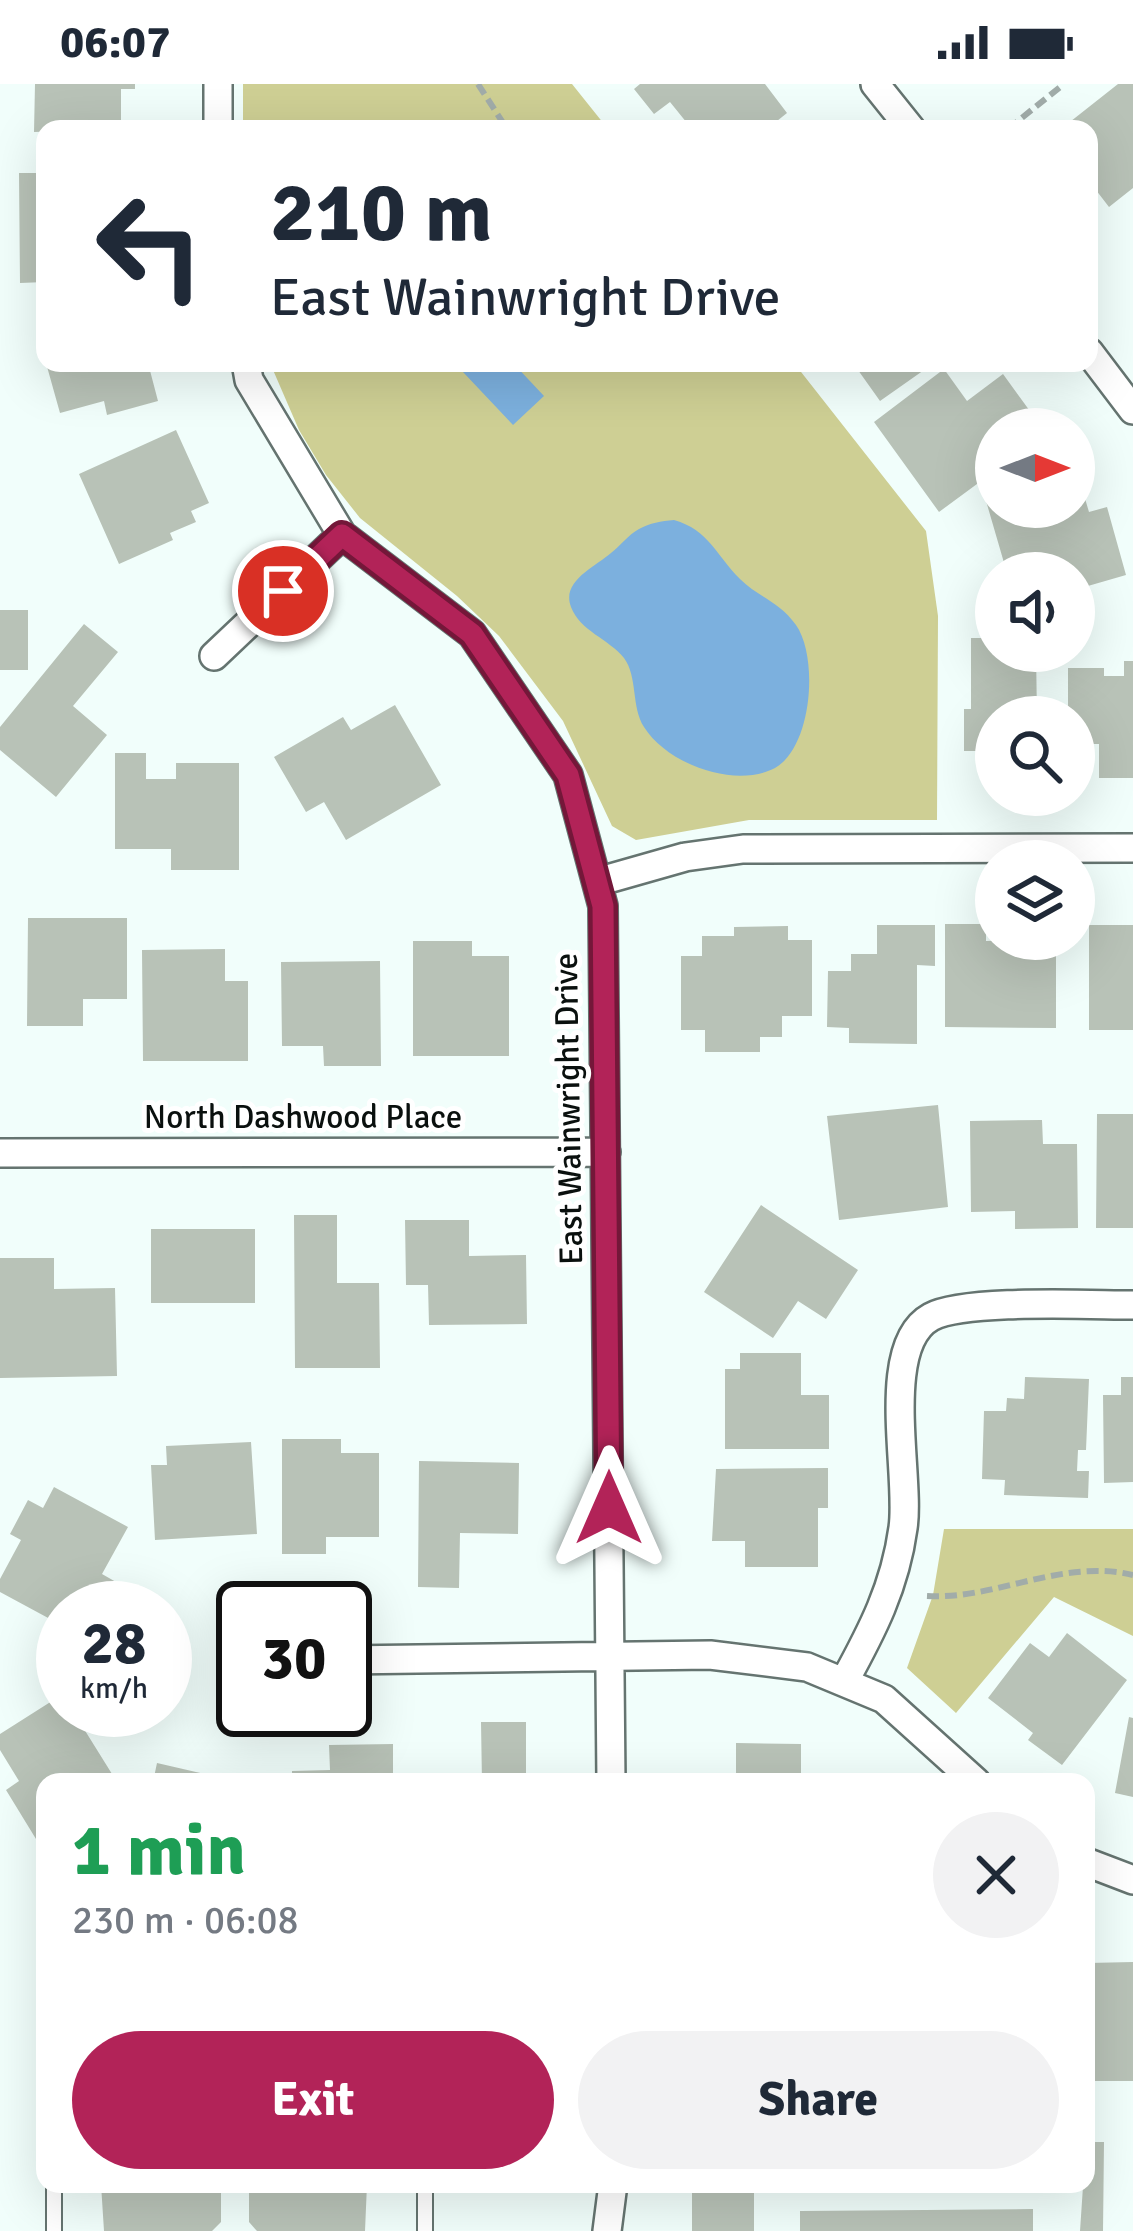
<!DOCTYPE html>
<html lang="en">
<head>
<meta charset="utf-8">
<style>
	body { margin:0; font-family:Signika,sans-serif; background:#f2f2f3; color:#1f2937; height:100vh; display:flex; flex-direction:column; font-size:45px; white-space:nowrap }
	* { box-sizing:border-box; margin:0 }
	p { font-size:39px; color:#747a83 }
	.icon { flex:none; width:66px; height:66px; fill:none; stroke:currentColor; stroke-width:2; stroke-linecap:round; stroke-linejoin:round }
	.map { position:relative; flex:1; overflow:hidden }
	.sheet { position:absolute; left:36px; top:1689px; width:1059px; height:420px; display:flex; flex-direction:column; background:#fff; border-radius:24px; box-shadow:0 12px 48px #0002 }
	.sheet>* { flex:none }
	.banner { position:absolute; left:36px; top:36px; width:1062px; height:252px; border-radius:24px; box-shadow:0 12px 48px #0002; background:#fff; color:#1f2937; overflow:hidden }
	.needle { width:78px; rotate:90deg }
	.buttons { position:absolute; left:975px; top:324px; display:grid; gap:24px }
	.buttons a { display:grid; place-items:center; width:120px; height:120px; border-radius:50%; background:#fff; box-shadow:0 12px 48px #0002; font-size:60px }
	.speed { position:absolute; left:36px; top:1497px; display:flex; gap:24px; font-size:60px; font-weight:700; text-align:center }
	.speed>* { display:grid; place-content:center; width:156px; height:156px; border-radius:50%; background:#fff; box-shadow:0 12px 48px #0002; line-height:1 }
	.speed small { font-size:30px; font-weight:400 }
	.speed .limit { border:6px solid #111; border-radius:18px; background:#fff; color:#111 }
	.pin { position:absolute; display:grid; place-items:center; width:102px; height:102px; color:#fff; margin:-51px; border:6px solid #fff; border-radius:50%; box-shadow:0 3px 12px #0007 }
	.me { position:absolute; width:132px; margin:-66px; rotate:0deg; stroke-linejoin:round; filter:drop-shadow(0 0 9px #0008) }
	.turn { display:flex; align-items:center; gap:42px; height:252px; padding:0 36px; font-size:54px }
	.turn .icon { width:156px; height:156px; stroke-width:2.5 }
	.turn b { display:block; font-size:84px; line-height:102px }
	.round { display:grid; place-items:center; flex:none; width:126px; height:126px; border-radius:63px; background:#f2f2f3 }
	.headline { display:flex; align-items:center; justify-content:space-between; height:204px; padding:0 36px }
	h1 { font-size:72px; font-weight:700; line-height:90px; color:#1e9e55 }
	.button { display:flex; gap:24px; margin-top:auto; padding:24px 36px }
	.button a { flex:1; height:138px; border-radius:72px; background:#b22358; color:#fff; font-size:48px; font-weight:700; line-height:138px; text-align:center }
	.button a+a { background:#f2f2f3; color:#1f2937 }
	.status { display:flex; justify-content:space-between; align-items:center; height:84px; padding:0 60px; background:#fff; direction:ltr }
	.status svg { height:33px; fill:currentColor }
	.map>svg:first-child { display:block }
	.green { fill:#cecf94 }
	.water { fill:#7cb0de }
	.building { fill:#b8c2b7 }
	.lines { fill:none; stroke-linecap:round; stroke-linejoin:round }
	.service-casing { stroke:#657470; stroke-width:18 }
	.minor-casing { stroke:#657470; stroke-width:32 }
	.path { stroke:#a1aca9; stroke-width:6; stroke-dasharray:12 6; stroke-linecap:butt }
	.service { stroke:#fff; stroke-width:14 }
	.minor { stroke:#fff; stroke-width:27 }
	.route-casing { stroke:#741739; stroke-width:30 }
	.route { stroke:#b22358; stroke-width:21 }
	.labels { text-anchor:middle; dominant-baseline:central; stroke-width:10; stroke-linejoin:round; paint-order:stroke }
	.street-label { font-size:33px; fill:#0a100e; stroke:#fff }
</style>
</head>
<body>
<div class="status"><b>06:07</b><svg viewBox="0 0 49 12"><path d="M0 12V9h3v3zM5 12V6h3v6zM10 12V3h3v9zM15 12V0h3v12zM26 1h20v11H26zM47 4h2v5h-2z"/></svg></div>
<div class="map">
<svg width="1133" height="2147" viewBox="0 0 1133 2147">
	<rect width="100%" height="100%" fill="#f1fefb"/>
	<path class="green" d="M243,0H572L608,45H243Z
		M270,279H794L926,447L938,532L937,736H749L636,756L612,742L563,637L499,552L457,512L360,434L326,391L299,346Z
		M944,1445H1133V1552L1054,1513L956,1629L907,1584L933,1511Z"/>
	<path class="water" d="M473,279H513L544,312L513,341L463,288Z
		M674,436C709,446 716,471 740,495C758,513 779,517 796,541C819,574 812,663 775,684C735,705 667,680 644,643C631,623 638,593 624,574C609,555 580,547 571,523C561,497 595,483 611,469C620,462 628,451 639,445C650,439 661,437 674,436Z"/>
	<path class="building" d="M35,0H135V5H121V45L34,48Z
		M640,0H765L787,29L767,45H679L687,39L670,18L654,30L634,5Z
		M1118,0H1133V104L1109,123L1089,97V45H1061Z
		M19,89H45V198L20,199Z
		M46,279H148L158,317L107,331L104,317L60,329Z
		M853,279H934L880,317Z
		M944,285L967,317L1003,290L1043,345H996V386L939,428L874,338Z
		M176,346L209,419L191,427L196,438L170,449L173,456L119,480L79,390Z
		M1078,391L1089,428L1107,423L1126,491L1074,506V489H1007L984,410L996,406V423H1074V392Z
		M0,526H28V586H0Z
		M84,540L118,568L73,622L107,651L56,713L0,666V643Z
		M971,554H996V567L1036,568L1037,633H996V667H964V625H971Z
		M1124,577H1133V694H1099V660H1074V633H1068V584H1104V592H1124Z
		M395,621L441,701L346,756L324,718L306,728L274,673L343,633L351,646Z
		M115,669H146V695H176V679H239V786H171V765H115Z
		M28,834H127V915H83V942H27Z
		M945,840H986V857L1056,855V944L945,943Z
		M877,841H935V882L917,881V960L849,959V944L827,943L828,887H851V870H877Z
		M1089,841H1133V946H1089Z
		M788,842V856H812V932H782V953H760V968H705V946H681V872H702V852H734V843Z
		M413,857H472V872H509V972H413Z
		M225,865V897H248V977H143L142,866Z
		M380,877L381,982H324L323,962H282L281,878Z
		M938,1021L948,1123L839,1136L827,1032Z
		M1097,1030H1133V1144H1096Z
		M1042,1036L1043,1060H1077L1078,1144L1015,1145V1127L971,1128L970,1037Z
		M761,1121L858,1186L826,1235L798,1217L773,1254L704,1208Z
		M294,1131H337V1199H379L380,1284H295Z
		M405,1136H469V1172L526,1171L527,1240L429,1241L428,1201H406Z
		M151,1145H255V1219H151Z
		M0,1174H54V1205L115,1204L117,1292L0,1294Z
		M740,1269H801V1311H829V1365H725V1285H740Z
		M1025,1293L1089,1295L1086,1366H1078L1077,1387H1089L1088,1414L1004,1411L1005,1396L982,1395L984,1327H1006L1007,1314L1024,1315Z
		M1121,1293H1133V1398L1104,1399L1103,1311H1121Z
		M282,1355H341V1369H379V1453H326V1470H282Z
		M251,1358L257,1450L155,1456L151,1381H167L166,1362Z
		M419,1377L519,1379L518,1450L460,1449L459,1504L418,1503Z
		M828,1384V1424H818V1483H745V1457H712L716,1385Z
		M54,1403L128,1443L102,1490L123,1502L111,1524H63V1542L0,1508V1495L21,1456L10,1450L28,1416L43,1424Z
		M1067,1549L1127,1596L1062,1681L1028,1656L1033,1649L988,1614L1030,1559L1049,1573Z
		M63,1610V1626H114L84,1645L117,1698H45V1749L36,1755L6,1706L19,1697L0,1666V1650Z
		M1129,1633L1133,1634V1713L1115,1709Z
		M481,1638H526V1698H482Z
		M736,1659L801,1660V1698H691V1690H736Z
		M393,1660V1698H292V1687L330,1686L329,1661Z
		M157,1679L222,1694L221,1698H153Z
		M1133,1878V1997H1090L1088,1879Z
		M1086,2058H1104L1103,2147H1080Z
		M101,2100H221V2138L212,2147H104Z
		M249,2100H367L365,2147H257L249,2138Z
		M692,2100H754V2147H692Z
		M1033,2125V2147H800V2127Z"/>
	<g class="lines">
		<g class="service-casing">
			<path id="service" d="M425,2100V2147
				M54,2147V2100"/>
		</g>
		<g class="minor-casing">
			<path id="minor" d="M218,0V45
				M875,0L911,45
				M1089,268L1133,326
				M246,279L249,296L342,451L472,550L568,691L603,822L611,1698
				M214,572L342,451
				M597,798L685,773L743,765L1133,764
				M0,1069L606,1068
				M236,1576H243
				M345,1576L710,1571L807,1583L884,1615L976,1698
				M844,1598C872,1547 895,1503 903,1444C911,1393 878,1262 931,1233C965,1215 1089,1221 1133,1221
				M1086,1778L1133,1796
				M607,2147L613,2100"/>
		</g>
		<path class="path" d="M478,0L507,45
			M1008,45L1064,0
			M927,1512C996,1516 1062,1474 1133,1491"/>
		<use href="#service" class="service"/>
		<use href="#minor" class="minor"/>
	</g>
	<g class="lines">
		<g class="route-casing">
			<path id="route" d="M283,507L342,451L472,550L568,691L603,822L609,1424"/>
		</g>
		<use href="#route" class="route"/>
	</g>
	<g class="labels">
		<g class="street-label">
			<text transform="translate(569 1025) rotate(-91)">East Wainwright Drive</text>
			<text x="303" y="1033">North Dashwood Place</text>
		</g>
	</g>
</svg>
<div class="buttons">
<a><svg class="needle" viewBox="-14 -14 28 28"><path d="M0-13l5 13h-10z" fill="#e53935"/><path d="M0 13l5-13h-10z" fill="#747a83"/></svg></a>
<a><svg class="icon" aria-label="sound" viewBox="0 0 24 24"><path d="M4 9h4l5-4v14l-5-4H4zM17 9q2 3 0 6"/></svg></a>
<a><svg class="icon" aria-label="search" viewBox="0 0 24 24"><circle cx="10" cy="10" r="6"/><path d="M15 15l6 6"/></svg></a>
<a><svg class="icon" aria-label="layers" viewBox="0 0 24 24"><path d="M12 4l9 5-9 5-9-5zM3 14l9 5 9-5"/></svg></a>
</div>
<div class="speed"><div>28<small>km/h</small></div><div class="limit">30</div></div>
<div class="pin" style="left:283px;top:507px;background:#d93025"><svg class="icon" aria-label="arrive" viewBox="0 0 24 24"><path d="M6 21V4h12l-3 4 3 4H6"/></svg></div>
<svg class="me" style="left:609px;top:1424px" viewBox="-20 -20 40 40"><path d="M0-17L14 15 0 8-14 15z" fill="#b22358" stroke="#fff" stroke-width="4"/></svg>
<div class="banner">
<div class="turn"><svg class="icon" aria-label="left" viewBox="0 0 24 24"><path d="M17 20v-9H6M10 6l-5 5 5 5"/></svg><div><b>210 m</b>East Wainwright Drive</div></div>
</div>
<section class="sheet">
<div class="headline"><div><h1>1 min</h1><p>230 m · 06:08</p></div><a class="round"><svg class="icon" aria-label="close" viewBox="0 0 24 24"><path d="M6 6l12 12M18 6L6 18"/></svg></a></div>
<div class="button"><a>Exit</a><a>Share</a></div>
</section>
</div>
</body>
</html>
